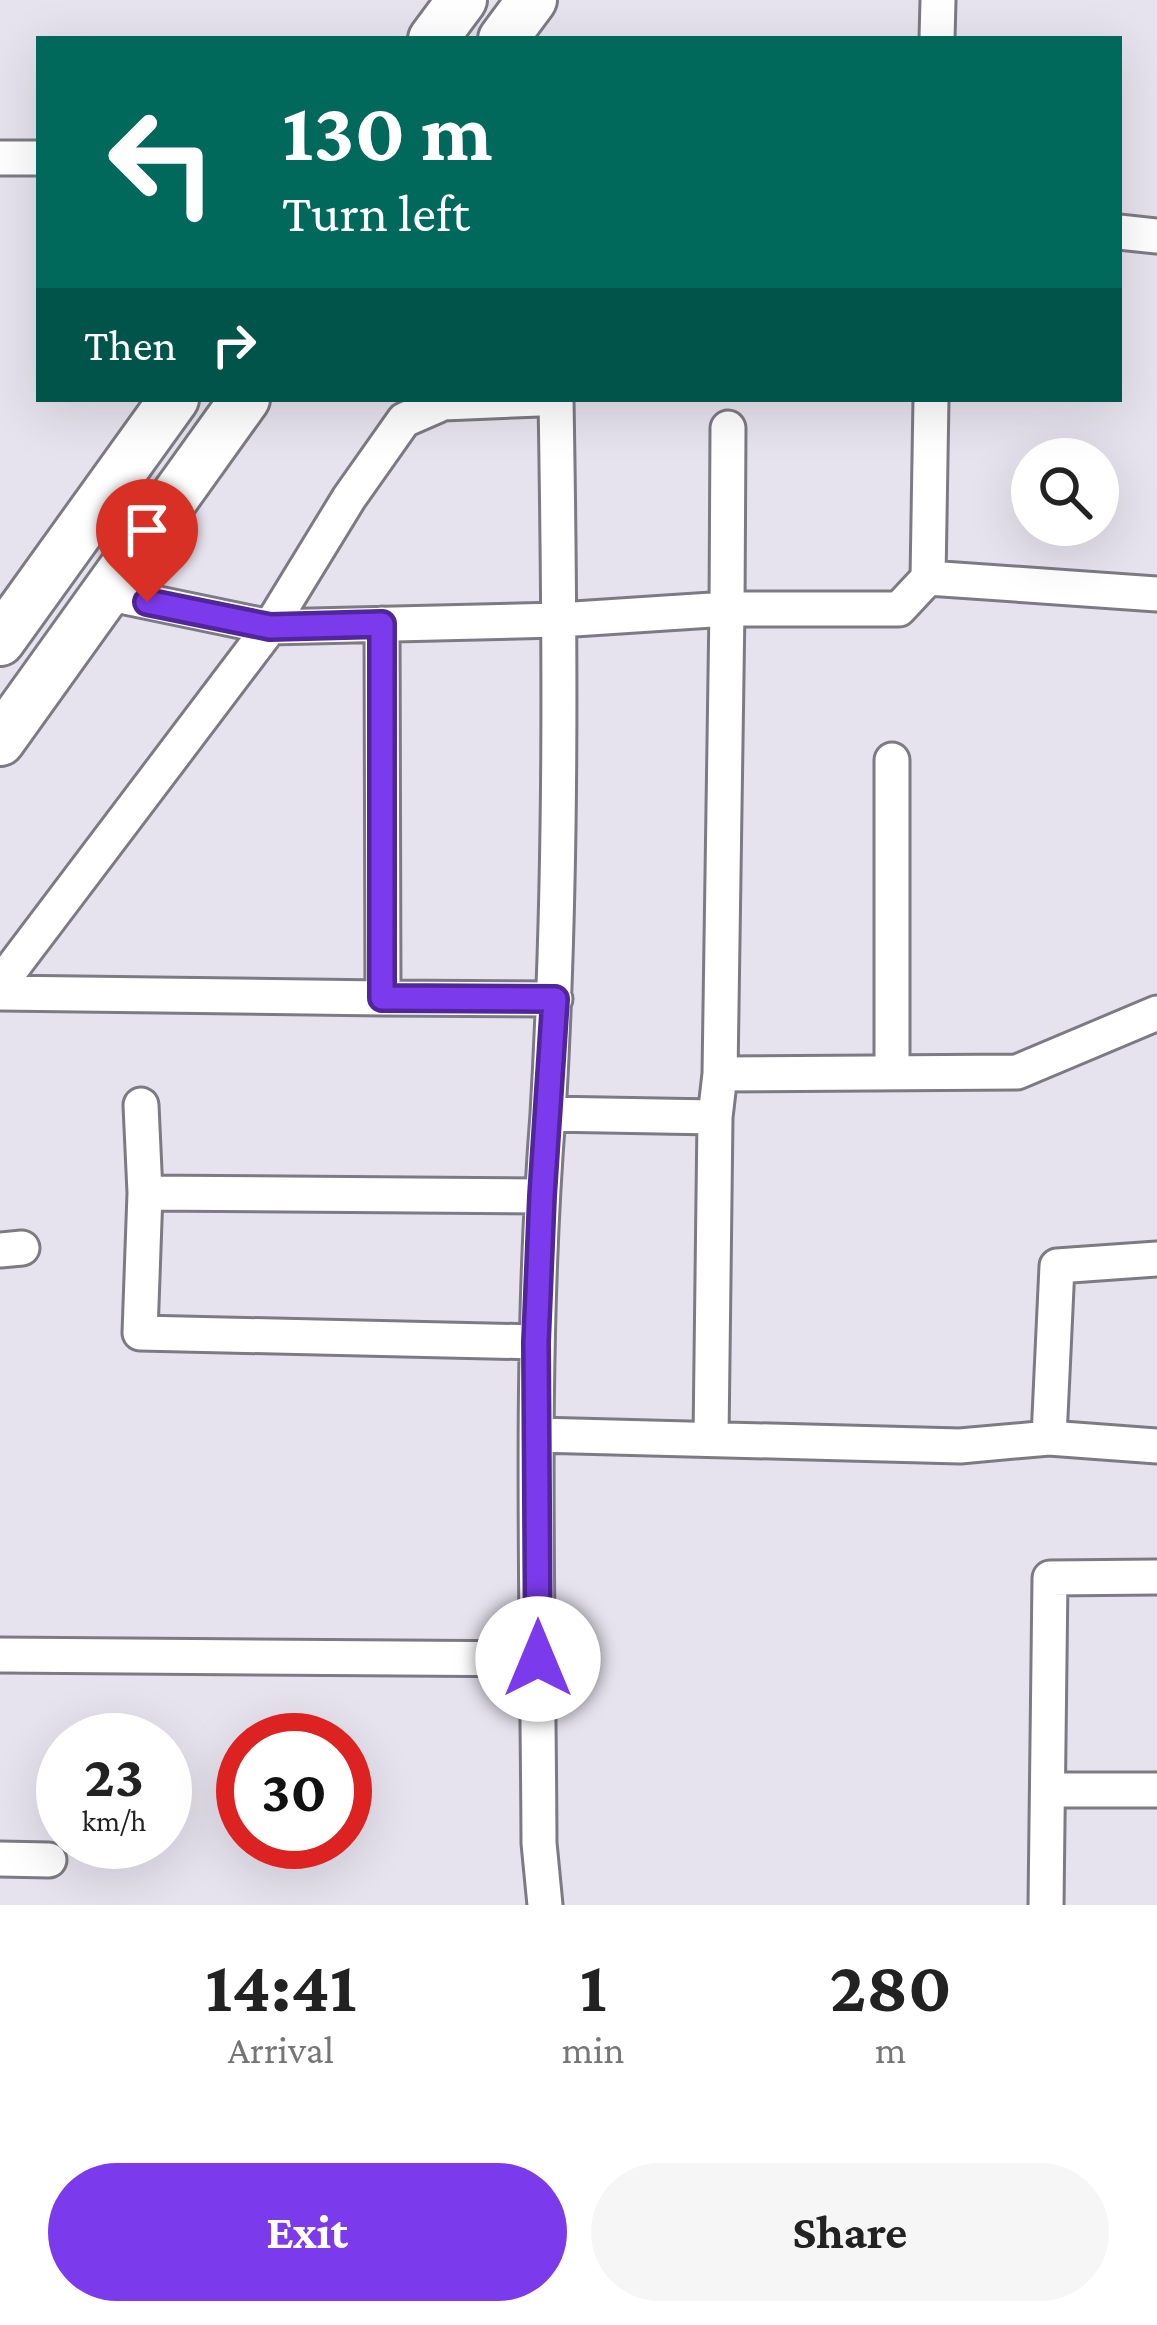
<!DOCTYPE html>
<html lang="en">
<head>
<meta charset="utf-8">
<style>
	body { margin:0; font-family:"Crimson Pro",serif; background:#f6f6f6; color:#222; height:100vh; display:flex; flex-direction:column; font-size:45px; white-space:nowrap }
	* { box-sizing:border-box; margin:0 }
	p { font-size:39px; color:#767676 }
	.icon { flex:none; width:66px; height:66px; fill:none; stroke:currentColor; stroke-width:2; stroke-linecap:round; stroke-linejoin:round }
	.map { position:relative; height:1905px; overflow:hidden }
	.panel { display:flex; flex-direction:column; background:#fff; flex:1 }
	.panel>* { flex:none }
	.banner { position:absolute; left:36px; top:36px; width:1086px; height:366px; border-radius:0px; box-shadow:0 12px 48px #0002; background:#00695c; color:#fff; overflow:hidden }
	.controls { position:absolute; left:1011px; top:438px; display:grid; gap:24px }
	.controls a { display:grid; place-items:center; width:108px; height:108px; border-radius:50%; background:#fff; box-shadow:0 12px 48px #0002; font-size:60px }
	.speed { position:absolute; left:36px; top:1713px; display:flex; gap:24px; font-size:60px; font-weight:700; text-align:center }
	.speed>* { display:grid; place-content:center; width:156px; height:156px; border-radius:50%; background:#fff; box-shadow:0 12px 48px #0002; line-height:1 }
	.speed small { font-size:30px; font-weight:400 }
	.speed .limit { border:18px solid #d22; background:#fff; color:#111 }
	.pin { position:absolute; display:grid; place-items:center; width:102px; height:102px; color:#fff; margin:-123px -51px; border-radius:50% 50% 50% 0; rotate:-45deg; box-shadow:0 0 12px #0007 }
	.pin .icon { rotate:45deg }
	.me { position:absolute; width:132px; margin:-66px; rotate:0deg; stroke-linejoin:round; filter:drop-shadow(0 0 9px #0008) }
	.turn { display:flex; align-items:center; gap:42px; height:252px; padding:0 48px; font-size:54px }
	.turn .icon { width:156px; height:156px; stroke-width:2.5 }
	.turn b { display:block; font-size:84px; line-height:102px }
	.then { display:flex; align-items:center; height:114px; padding:0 48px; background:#0003; gap:24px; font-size:45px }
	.eta { display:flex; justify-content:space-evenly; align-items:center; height:204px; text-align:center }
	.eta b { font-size:72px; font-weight:700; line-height:84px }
	.button { display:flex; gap:24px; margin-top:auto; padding:24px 48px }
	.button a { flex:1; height:138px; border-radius:72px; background:#7c3aed; color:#fff; font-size:48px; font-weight:700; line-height:138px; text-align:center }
	.button a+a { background:#f6f6f6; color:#222 }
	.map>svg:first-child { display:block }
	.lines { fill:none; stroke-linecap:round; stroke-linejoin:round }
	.minor-casing { stroke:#7c7a83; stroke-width:39 }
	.highway-casing { stroke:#7c7a83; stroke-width:54 }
	.minor { stroke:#fff; stroke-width:33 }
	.highway { stroke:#fff; stroke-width:48 }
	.route-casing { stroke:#51269a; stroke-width:30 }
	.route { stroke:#7c3aed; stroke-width:21 }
</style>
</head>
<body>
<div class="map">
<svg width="1157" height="1905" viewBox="0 0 1157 1905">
	<rect width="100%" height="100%" fill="#e6e3ee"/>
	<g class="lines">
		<g class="minor-casing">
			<path id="minor" d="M937,39L938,0
				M0,158H39
				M1119,232L1157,236
				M931,399L928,578L1157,594
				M728,428L727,609H899L928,578
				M106,593L270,627L559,620L727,609L720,1074L715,1117L548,1114C562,876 560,637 556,399
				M892,760V1072
				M0,984L270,627L349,498L404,420L443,403L539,399
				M0,993L383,998L382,624
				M383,998L555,999
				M720,1074L1017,1072L1157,1013
				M141,1105L145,1193L541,1196
				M145,1193L140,1333L536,1342
				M0,1250L22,1248
				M537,1435L960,1446L1049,1438L1157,1446
				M1049,1438L1057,1266L1157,1259
				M711,1439L715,1117
				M0,1655L538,1659
				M1048,1790H1157
				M0,1859L49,1860
				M545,1905L539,1843C538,1600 529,1356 548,1114
				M1046,1905L1050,1578L1157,1577"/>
		</g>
		<g class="highway-casing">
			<path id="highway" d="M433,39L462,0
				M503,39L532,0
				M0,641L174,399
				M0,741L245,399"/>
		</g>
		<use href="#minor" class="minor"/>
		<use href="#highway" class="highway"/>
	</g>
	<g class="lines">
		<g class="route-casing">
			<path id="route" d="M147,602L270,627L382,624V998L555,999L542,1196L536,1342L538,1659"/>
		</g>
		<use href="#route" class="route"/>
	</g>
</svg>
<div class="controls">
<a><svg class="icon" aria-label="search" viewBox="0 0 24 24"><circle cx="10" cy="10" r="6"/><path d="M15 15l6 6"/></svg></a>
</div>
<div class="speed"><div>23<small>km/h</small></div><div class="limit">30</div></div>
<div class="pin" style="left:147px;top:602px;background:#d93025"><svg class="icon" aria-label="arrive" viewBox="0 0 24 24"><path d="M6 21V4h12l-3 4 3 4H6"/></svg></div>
<svg class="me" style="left:538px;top:1659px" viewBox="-20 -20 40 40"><circle r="19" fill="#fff"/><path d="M0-13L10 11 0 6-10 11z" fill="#7c3aed"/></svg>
<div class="banner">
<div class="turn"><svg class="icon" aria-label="left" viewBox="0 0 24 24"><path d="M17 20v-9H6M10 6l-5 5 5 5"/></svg><div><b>130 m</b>Turn left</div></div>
<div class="then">Then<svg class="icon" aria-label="right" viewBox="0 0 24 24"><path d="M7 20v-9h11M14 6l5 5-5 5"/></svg></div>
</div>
</div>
<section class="panel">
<div class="eta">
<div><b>14:41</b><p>Arrival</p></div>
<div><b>1</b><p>min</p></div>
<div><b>280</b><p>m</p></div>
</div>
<div class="button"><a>Exit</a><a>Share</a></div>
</section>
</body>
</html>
